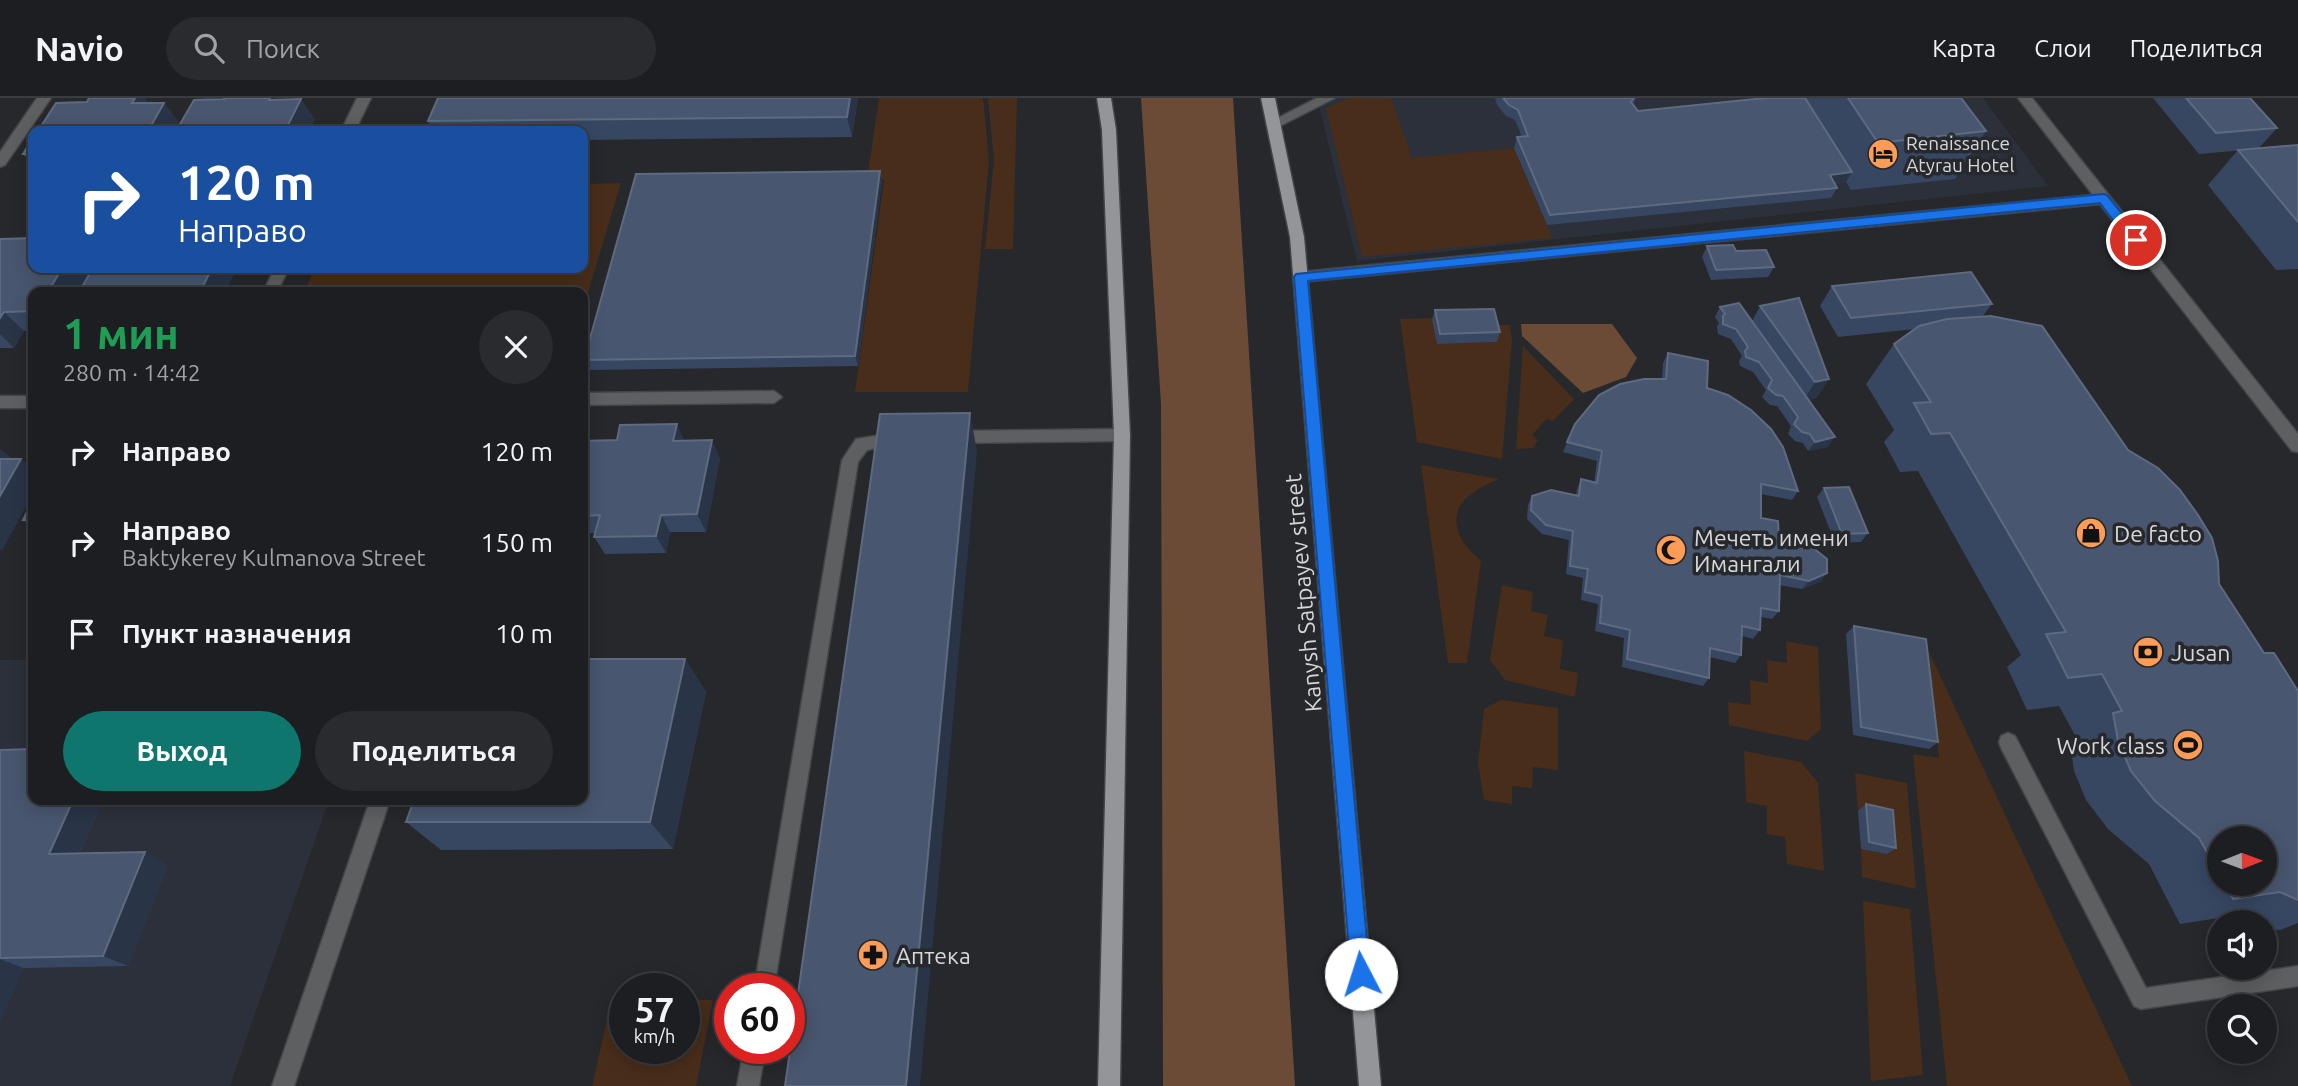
<!DOCTYPE html>
<html lang="ru">
<head>
<meta charset="utf-8">
<style>
	body { margin:0; font-family:Ubuntu,sans-serif; background:#292b2e; color:#f1f3f6; height:100vh; display:flex; flex-direction:column; font-size:26px; white-space:nowrap }
	* { box-sizing:border-box; margin:0 }
	p { font-size:23px; color:#a0a2a5 }
	.icon { flex:none; width:38px; height:38px; fill:none; stroke:currentColor; stroke-width:2; stroke-linecap:round; stroke-linejoin:round }
	.map { position:relative; flex:1; overflow:hidden }
	.side { position:absolute; left:28px; top:189px; width:560px; height:518px; display:flex; flex-direction:column; background:#1c1e21; border-radius:14px; box-shadow:0 4px 18px #0003,0 0 0 2px #3a3c3f }
	.side>* { flex:none }
	.guide { position:absolute; left:28px; top:28px; width:560px; height:147px; border-radius:14px; box-shadow:0 4px 18px #0003,0 0 0 2px #3a3c3f; background:#1a4fa0; color:#fff; overflow:hidden }
	.needle { width:46px; rotate:89deg }
	.fabs { position:absolute; left:2207px; top:728px; display:grid; gap:14px }
	.fabs a { display:grid; place-items:center; width:70px; height:70px; border-radius:50%; background:#1c1e21; box-shadow:0 4px 18px #0003,0 0 0 2px #3a3c3f; font-size:35px }
	.speed { position:absolute; left:609px; top:875px; display:flex; gap:14px; font-size:35px; font-weight:700; text-align:center }
	.speed>* { display:grid; place-content:center; width:91px; height:91px; border-radius:50%; background:#1c1e21; box-shadow:0 4px 18px #0003,0 0 0 2px #3a3c3f; line-height:1 }
	.speed small { font-size:18px; font-weight:400 }
	.speed .limit { border:10px solid #d22; background:#fff; color:#111 }
	.pin { position:absolute; display:grid; place-items:center; width:60px; height:60px; color:#fff; margin:-30px; border:4px solid #fff; border-radius:50%; box-shadow:0 2px 7px #0007 }
	.me { position:absolute; width:77px; margin:-38px; rotate:355deg; stroke-linejoin:round; filter:drop-shadow(0 0 5px #0008) }
	.turn { display:flex; align-items:center; gap:24px; height:147px; padding:0 35px; font-size:32px }
	.turn .icon { width:91px; height:91px; stroke-width:2.5 }
	.turn b { display:block; font-size:49px; line-height:60px }
	.round { display:grid; place-items:center; flex:none; width:74px; height:74px; border-radius:37px; background:#292b2e }
	.headline { display:flex; align-items:center; justify-content:space-between; height:119px; padding:0 35px }
	h1 { font-size:42px; font-weight:600; line-height:52px; color:#1e9e55 }
	.button { display:flex; gap:14px; margin-top:auto; padding:14px 35px }
	.button a { flex:1; height:80px; border-radius:42px; background:#0f766e; color:#fff; font-size:28px; font-weight:600; line-height:80px; text-align:center }
	.button a+a { background:#292b2e; color:#f1f3f6 }
	ul { padding:0; list-style:none }
	li { display:flex; align-items:center; gap:21px; height:91px; padding:0 35px }
	li div { flex:1 }
	li b { display:block; font-size:26px }
	li em { font-style:normal }
	header { display:flex; align-items:center; gap:42px; box-sizing:border-box; height:98px; padding:0 35px; background:#1c1e21; border-bottom:2px solid #3a3c3f }
	header strong { font-size:33px }
	nav { display:flex; gap:38px; margin-inline-start:auto; font-size:24px }
	.search { width:490px; height:63px; background:#292b2e; display:flex; align-items:center; gap:18px; box-sizing:border-box; padding:0 24px; border-radius:38px; color:#a0a2a5; font-size:26px }
	.map>svg:first-child { display:block }
	.built { fill:#2b303a }
	.green { fill:#482d1a }
	.forest { fill:#6b4b35 }
	.lines { fill:none; stroke-linecap:round; stroke-linejoin:round }
	.lane-casing { stroke:#424448; stroke-width:3 }
	.street-casing { stroke:#424448; stroke-width:3 }
	.primary-casing { stroke:#424448; stroke-width:3 }
	.lane { fill:#5e5f61; fill-rule:evenodd }
	.street { fill:#5e5f61; fill-rule:evenodd }
	.primary { fill:#939599; fill-rule:evenodd }
	.wall { fill:#374762; fill-rule:evenodd }
	.shaded-wall { fill:#293447 }
	.building { fill:#48566f; stroke:#5e6a7f; stroke-width:2 }
	.route { fill:#1a73e8; stroke:#114b97; stroke-width:2 }
	.labels { text-anchor:middle; dominant-baseline:central; stroke-width:7; stroke-linejoin:round; paint-order:stroke }
	.far-poi-label { font-size:19px; fill:#d5d7d9; stroke:#26282c; text-anchor:start }
	.poi-label { font-size:23px; fill:#d5d7d9; stroke:#26282c; text-anchor:start }
	.street-label { font-size:23px; fill:#d5d7d9; stroke:#26282c }
</style>
</head>
<body>
<header>
<strong>Navio</strong>
<div class="search"><svg class="icon" aria-label="search" viewBox="0 0 24 24"><circle cx="10" cy="10" r="6"/><path d="M15 15l6 6"/></svg>Поиск</div>
<nav><a>Карта</a><a>Слои</a><a>Поделиться</a></nav>
</header>
<div class="map">
<svg width="2298" height="988" viewBox="0 0 2298 988">
	<rect width="100%" height="100%" fill="#26282c"/>
	<path class="built" d="M1317,0H1983L2048,88L1357,163Z
		M0,562H33V702H329L230,988H0Z"/>
	<path class="green" d="M879,0H983L989,63L968,294H855L884,82H867Z
		M988,0H1017L1013,151H985L994,62Z
		M1348,0H1391L1412,60L1514,50L1552,140L1362,159L1326,10Z
		M621,85L583,211V194H304L315,170H583V86Z
		M1432,220L1438,246L1496,244L1492,227H1510L1512,241L1502,361L1417,344L1400,221Z
		M1523,248L1574,301L1553,323L1546,321L1532,337L1538,342L1533,350L1516,351Z
		M1421,367L1499,381C1472,392 1444,409 1462,442C1466,450 1475,457 1481,463L1467,565H1448Z
		M1502,487L1533,494L1531,513L1548,517L1544,538L1563,542L1560,571L1578,575L1575,599L1505,582L1490,562Z
		M1786,543L1818,549L1821,631L1807,643L1729,627L1728,604L1751,607L1750,582L1768,585L1767,562L1787,565Z
		M1929,554L2132,988H1947L1913,656L1939,660Z
		M1501,602L1558,610V672L1533,669L1532,690L1512,688V706L1484,702L1478,665L1484,611Z
		M1744,653L1801,664L1818,685L1824,773L1787,766L1785,739L1767,736V708L1746,704Z
		M1855,675L1907,685L1916,791L1862,779L1861,751L1887,756L1884,719L1858,713Z
		M1863,803L1910,811L1923,977L1871,983Z
		M612,900L625,901V950H684V901L713,902L696,988H592Z"/>
	<path class="forest" d="M1141,0H1233L1295,988H1163L1161,306Z
		M1521,226H1612L1637,260L1626,279L1583,295L1522,238Z"/>
	<g class="lines">
		<g class="lane-casing">
			<path id="lane" d="M37,0H51L5,67L0,69V54Z
				M357,0H371L355,33H341Z
				M1317,0H1335L1278,29H1268L1266,26Z
				M275,170H289L277,194H263Z
				M774,293L782,299L774,305L583,307V295Z
				M0,298H33V310H0Z
				M1122,331L1130,337L1122,343L953,345L945,339L953,333Z
				M900,334L908,340L906,344L867,352L858,364L774,891H754L842,362L856,341Z
				M2008,635L2015,638L2146,890L2298,868V888L2141,911L2134,908L2001,650L1999,644L2001,638Z
				M370,702H390L294,988H272Z
				M744,950H766L759,988H737Z"/>
		</g>
		<g class="street-casing">
			<path id="street" d="M2018,0H2032L2298,336V354L2292,353L2100,106L1301,184L1294,179L1301,174L2093,97Z"/>
		</g>
		<g class="primary-casing">
			<path id="primary" d="M1097,0H1111L1116,32L1130,337L1120,988H1098L1114,337L1102,32Z
				M1261,0H1275L1304,139L1381,988H1359L1290,139Z"/>
		</g>
		<use href="#lane" class="lane"/>
		<use href="#street" class="street"/>
		<use href="#primary" class="primary"/>
	</g>
	<path class="wall" d="M858,0L852,39L583,42V33H433L428,23Z
		M1495,0H1636L1633,6L1638,13L1765,0H1961L1986,33L1955,81L1851,92L1846,84L1835,86L1837,90L1831,100L1547,127L1514,50L1517,39H1522L1515,22L1506,18L1497,7Z
		M2153,0H2250L2277,30L2259,50L2298,47V171L2276,172L2208,87L2238,52L2255,51L2199,56Z
		M33,40V67L23,56Z
		M882,83L858,268L589,272L584,262Z
		M0,141L90,173L33,194V233H24L14,250H0Z
		M1707,148L1736,153L1774,169L1768,179L1711,182L1702,159Z
		M1832,188L1992,206L1982,219L2219,486L2264,555L2298,593V825L2280,832L2264,831V824H2238L2225,819L2180,826L2149,766L2108,731L2086,702L2074,673L2070,645L2077,641L2059,608L2027,612L2007,569L2021,557L1918,373L1900,374L1884,344L1894,332L1866,286L1894,246L1915,231L1838,239L1820,208ZM2219,740L2264,786H2219Z
		M1760,208L1829,281L1816,300L1808,302L1828,349L1808,353L1803,345L1795,343L1788,336L1791,328L1777,308L1770,307L1762,299L1766,292L1753,274L1740,268L1739,263L1742,258L1731,241L1718,236L1717,228L1719,225L1715,219L1720,209L1752,223Z
		M1435,212L1500,234L1497,244L1437,246L1432,222Z
		M1668,255L1707,290L1798,393L1792,402L1761,396V420L1779,440L1827,475L1820,484L1802,491L1779,487V513L1772,521L1761,519L1760,532L1753,541L1742,538L1741,557L1735,565L1710,559L1709,580L1703,588L1622,569L1624,540L1595,533L1598,506L1581,502L1583,480L1566,476L1569,442L1542,436L1527,421L1528,407L1532,398L1576,397L1577,391L1581,381L1594,385L1597,363L1563,354L1575,326L1662,281L1663,265Z
		M583,343L720,360L706,434H670L666,455L605,456L594,439L595,435H583Z
		M1824,390L1868,435L1861,444L1835,445L1817,399Z
		M33,402V430L23,422Z
		M1854,528L1938,644L1929,651L1853,637L1846,536Z
		M685,561L706,594L673,751L441,752L406,724Z
		M0,652L103,702L80,755L168,767L128,868L23,870L0,923Z
		M1866,706L1896,750L1887,756L1861,751L1858,713Z"/>
	<path class="shaded-wall" d="M135,0H145L155,14L132,5Z
		M850,0H858L852,39L847,19Z
		M301,1L315,21L309,33H285Z
		M164,5L180,25L175,33H148Z
		M880,73L882,83L858,268L855,258Z
		M1852,74L1846,84L1824,88L1830,77Z
		M62,170H87L90,173L78,194H48Z
		M212,170H230L235,175L225,194H200Z
		M4,214L24,233L14,250L0,236V220Z
		M1829,281L1816,300L1803,303L1815,284Z
		M970,315L977,354L920,988H906Z
		M677,326L685,344L673,343Z
		M1835,339L1828,349L1808,353L1815,344Z
		M712,342L720,360L706,434L697,416Z
		M0,351L14,362L0,377Z
		M21,361L33,371V395L2,453L0,451V398Z
		M661,417L670,434L666,455L656,438Z
		M1827,475L1820,484L1802,491L1809,483Z
		M685,561L706,594L673,751L650,724Z
		M73,702H103L74,768L49,756Z
		M145,754L168,767L128,868L103,858Z
		M0,861L23,870L0,923Z"/>
	<path class="building" d="M89,0H135L132,5H164L148,33H38L56,5L87,4Z
		M224,0H270L269,2L301,1L285,33H176L194,2L224,1Z
		M438,0H850L847,19L428,23Z
		M1503,0H1634L1631,4L1638,13L1765,0H1805L1852,74L1830,77L1837,90L1550,117L1517,39L1528,38L1518,12L1509,7Z
		M1848,0H1961L1986,33L1878,45Z
		M2186,0H2250L2277,30L2216,35Z
		M33,40V56H23Z
		M2298,47V124L2238,52Z
		M880,73L855,258L584,262L636,76Z
		M33,140V170H62L48,194H33V213L4,214L0,220V141Z
		M1733,147L1736,153L1766,152L1774,169L1716,172L1707,148Z
		M93,170H212L200,194H79Z
		M1971,174L1992,206L1851,220L1832,188Z
		M1799,200L1829,281L1815,284L1760,208Z
		M1739,205L1835,339L1815,344L1810,336L1802,334L1794,326L1798,319L1783,298L1776,297L1768,290L1772,282L1759,264L1746,259L1745,253L1748,249L1736,231L1723,226V218L1725,216L1720,209Z
		M1494,211L1500,234L1440,236L1435,212Z
		M1991,218L2042,228L2128,352L2158,370L2180,392L2198,417L2212,440L2218,463L2219,486L2264,555H2274L2298,593V802L2280,794L2233,801L2224,786H2264V740H2219V776L2199,740L2155,703L2131,673L2118,643L2113,615L2122,613L2102,576L2068,580L2046,536L2066,534L1950,335L1931,336L1914,305L1931,304L1894,246L1919,228L1947,221Z
		M1668,255L1708,263L1707,290L1728,297L1751,312L1771,331L1783,349L1798,393L1761,386V420L1778,423L1779,440L1808,446L1827,461V475L1809,483L1780,477L1779,513L1761,510L1760,532L1742,528L1741,557L1710,550L1709,580L1627,561L1630,532L1600,525L1602,498L1585,494L1588,471L1570,468L1573,433L1546,427L1531,412L1532,398L1551,392L1579,398L1581,381L1597,385L1602,353L1567,344L1575,326L1599,297L1620,286L1644,281H1666Z
		M970,315L906,988H785L880,316Z
		M677,326L673,343L712,342L697,416L661,417L656,438L594,439L600,417L583,418V343L617,342L620,327Z
		M0,361H21L0,398Z
		M1849,389L1868,435L1842,436L1824,390Z
		M33,402V422H23Z
		M1854,528L1926,541L1938,644L1861,629Z
		M583,561H685L650,724H406L414,702H583Z
		M33,651V702H73L49,756L145,754L103,858L0,860V652Z
		M1866,706L1893,712L1896,750L1869,744Z"/>
	<path class="route" d="M2103,96L2107,97L2141,139V146H2131L2100,105L1308,183L1370,876L1367,883L1361,886L1354,883L1351,876L1294,179L1296,176Z"/>
	<defs>
		<g id="hotel-disc" transform="scale(1.575)"><circle r="9.5" fill="#fd9c56" stroke="#26282c"/><path d="M-6-4.5h1.5V1H6V5H4.5V3h-9V5H-6ZM-4 0a1.8 1.8 0 1 1 3.6 0ZM.5 0V-2.5h3Q6-2.5 6 0Z" fill="#111"/></g>
		<g id="shop-disc" transform="scale(1.575)"><circle r="9.5" fill="#fd9c56" stroke="#26282c"/><path d="M-5-2.5h2.3a2.7 3.5 0 0 1 5.4 0H5L5.5 6h-11ZM-1.5-2.5h3a1.5 2.3 0 0 0-3 0Z" fill="#111"/></g>
		<g id="mosque-disc" transform="scale(1.575)"><circle r="9.5" fill="#fd9c56" stroke="#26282c"/><path d="M3.5-4.9A6 6 0 1 0 3.5 4.9A5 5 0 1 1 3.5-4.9Z" fill="#111"/></g>
		<g id="bank-disc" transform="scale(1.575)"><circle r="9.5" fill="#fd9c56" stroke="#26282c"/><path d="M-6-4H6V4H-6ZM0-2.3a2.3 2.3 0 1 0 0 4.6a2.3 2.3 0 1 0 0-4.6Z" fill="#111"/></g>
		<g id="stadium-disc" transform="scale(1.575)"><circle r="9.5" fill="#fd9c56" stroke="#26282c"/><path d="M0-5a6.5 5 0 1 0 0 10a6.5 5 0 1 0 0-10ZM-3.5-1.8h7v3.6h-7Z" fill="#111"/></g>
		<g id="pharmacy-disc" transform="scale(1.575)"><circle r="9.5" fill="#fd9c56" stroke="#26282c"/><path d="M-2-6h4v4h4v4h-4v4h-4v-4h-4v-4h4Z" fill="#111"/></g>
	</defs>
	<g fill-rule="evenodd">
		<use href="#hotel-disc" x="1883" y="56"/>
		<use href="#shop-disc" x="2091" y="435"/>
		<use href="#mosque-disc" x="1671" y="452"/>
		<use href="#bank-disc" x="2148" y="554"/>
		<use href="#stadium-disc" x="2188" y="647"/>
		<use href="#pharmacy-disc" x="873" y="857"/>
	</g>
	<g class="labels">
		<g class="far-poi-label">
			<text x="1906" y="45">Renaissance<tspan x="1906" dy="22">Atyrau Hotel</tspan></text>
		</g>
		<g class="poi-label">
			<text x="2114" y="435">De facto</text>
			<text x="1694" y="439">Мечеть имени<tspan x="1694" dy="26">Имангали</tspan></text>
			<text x="2171" y="554">Jusan</text>
			<text x="2165" y="647" text-anchor="end">Work class</text>
			<text x="896" y="857">Аптека</text>
		</g>
		<g class="street-label">
			<text transform="translate(1303 495) rotate(-95)">Kanysh Satpayev street</text>
		</g>
	</g>
</svg>
<div class="fabs">
<a><svg class="needle" viewBox="-14 -14 28 28"><path d="M0-13l5 13h-10z" fill="#e53935"/><path d="M0 13l5-13h-10z" fill="#a0a2a5"/></svg></a>
<a><svg class="icon" aria-label="sound" viewBox="0 0 24 24"><path d="M4 9h4l5-4v14l-5-4H4zM17 9q2 3 0 6"/></svg></a>
<a><svg class="icon" aria-label="search" viewBox="0 0 24 24"><circle cx="10" cy="10" r="6"/><path d="M15 15l6 6"/></svg></a>
</div>
<div class="speed"><div>57<small>km/h</small></div><div class="limit">60</div></div>
<div class="pin" style="left:2136px;top:142px;background:#d93025"><svg class="icon" aria-label="arrive" viewBox="0 0 24 24"><path d="M6 21V4h12l-3 4 3 4H6"/></svg></div>
<svg class="me" style="left:1361px;top:876px" viewBox="-20 -20 40 40"><circle r="19" fill="#fff"/><path d="M0-13L10 11 0 6-10 11z" fill="#1a73e8"/></svg>
<div class="guide">
<div class="turn"><svg class="icon" aria-label="right" viewBox="0 0 24 24"><path d="M7 20v-9h11M14 6l5 5-5 5"/></svg><div><b>120 m</b>Направо</div></div>
</div>
<section class="side">
<div class="headline"><div><h1>1 мин</h1><p>280 m · 14:42</p></div><a class="round"><svg class="icon" aria-label="close" viewBox="0 0 24 24"><path d="M6 6l12 12M18 6L6 18"/></svg></a></div>
<ul>
<li><svg class="icon" aria-label="right" viewBox="0 0 24 24"><path d="M7 20v-9h11M14 6l5 5-5 5"/></svg><div><b>Направо</b></div><em>120 m</em></li>
<li><svg class="icon" aria-label="right" viewBox="0 0 24 24"><path d="M7 20v-9h11M14 6l5 5-5 5"/></svg><div><b>Направо</b><p>Baktykerey Kulmanova Street</p></div><em>150 m</em></li>
<li><svg class="icon" aria-label="arrive" viewBox="0 0 24 24"><path d="M6 21V4h12l-3 4 3 4H6"/></svg><div><b>Пункт назначения</b></div><em>10 m</em></li>
</ul>
<div class="button"><a>Выход</a><a>Поделиться</a></div>
</section>
</div>
</body>
</html>
